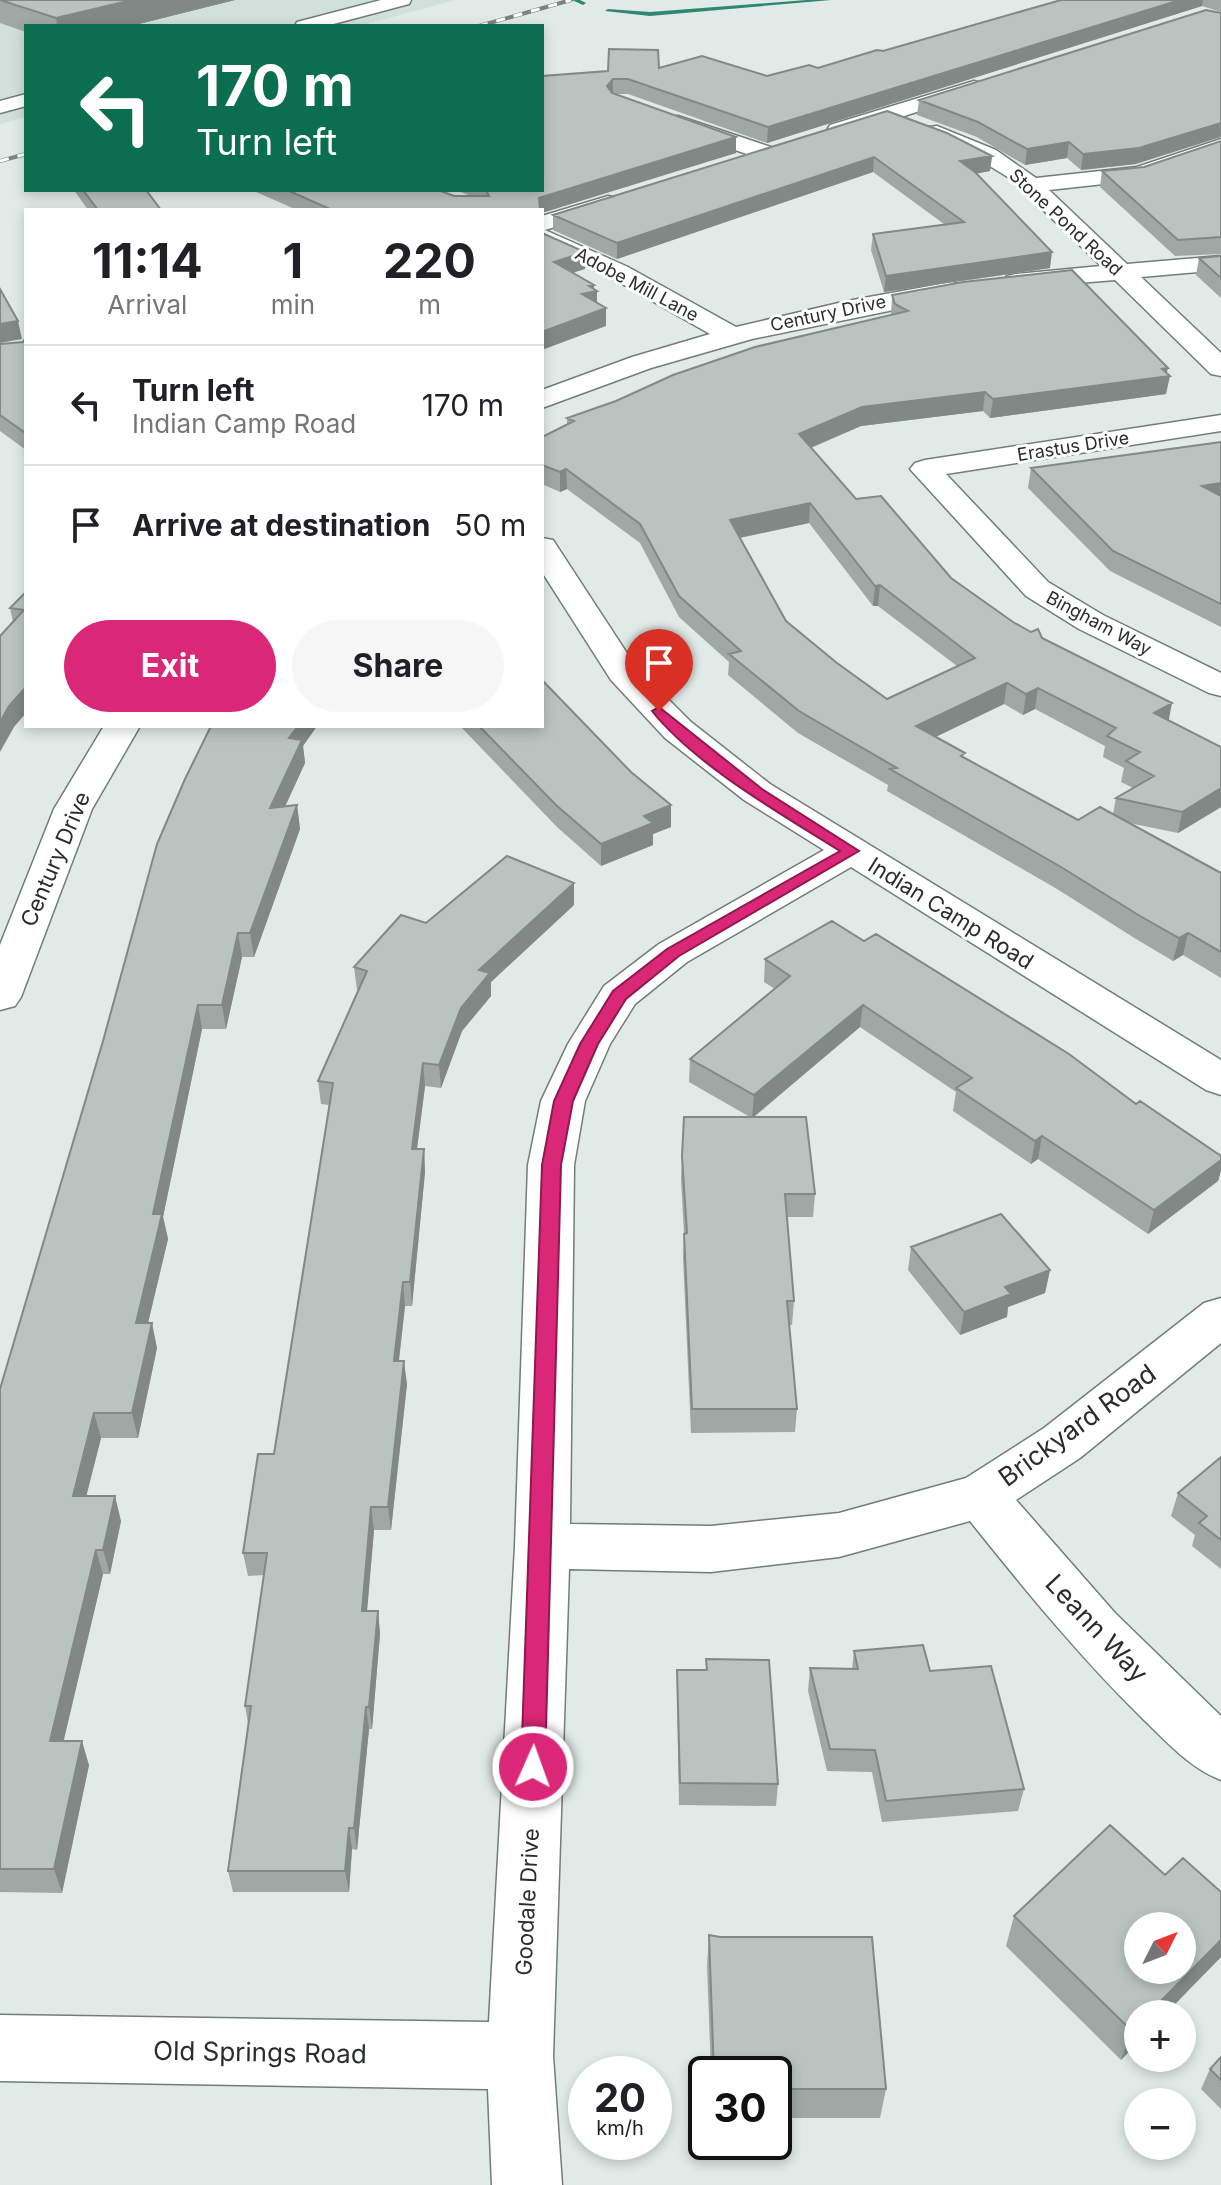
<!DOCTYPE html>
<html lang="en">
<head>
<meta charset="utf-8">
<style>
	body { margin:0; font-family:Inter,sans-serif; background:#f6f6f6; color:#202124; height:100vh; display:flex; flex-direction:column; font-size:30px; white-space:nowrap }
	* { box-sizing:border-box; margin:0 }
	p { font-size:26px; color:#757577 }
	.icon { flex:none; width:44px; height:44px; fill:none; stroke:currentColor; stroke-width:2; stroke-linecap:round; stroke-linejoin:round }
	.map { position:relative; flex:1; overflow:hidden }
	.details { position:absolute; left:24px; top:208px; width:520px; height:520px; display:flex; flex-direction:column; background:#fff; border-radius:0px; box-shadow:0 4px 12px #0003 }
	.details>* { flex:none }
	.top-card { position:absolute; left:24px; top:24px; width:520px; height:168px; border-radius:0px; box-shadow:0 4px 12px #0003; background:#0b6e4f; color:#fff; overflow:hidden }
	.needle { width:52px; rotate:48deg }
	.tools { position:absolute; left:1124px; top:1912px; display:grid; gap:16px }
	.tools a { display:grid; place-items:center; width:72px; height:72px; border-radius:50%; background:#fff; box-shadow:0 4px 12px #0003; font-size:40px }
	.speed { position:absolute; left:568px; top:2056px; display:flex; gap:16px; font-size:40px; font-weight:700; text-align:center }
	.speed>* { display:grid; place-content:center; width:104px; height:104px; border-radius:50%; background:#fff; box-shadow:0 4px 12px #0003; line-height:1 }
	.speed small { font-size:20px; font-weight:400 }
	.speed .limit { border:4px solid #111; border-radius:12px; background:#fff; color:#111 }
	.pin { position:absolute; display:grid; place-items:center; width:68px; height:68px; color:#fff; margin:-82px -34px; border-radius:50% 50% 50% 0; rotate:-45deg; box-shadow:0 0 8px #0007 }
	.pin .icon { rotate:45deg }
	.me { position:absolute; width:88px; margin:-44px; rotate:2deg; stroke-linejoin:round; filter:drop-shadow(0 0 6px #0008) }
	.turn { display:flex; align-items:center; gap:28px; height:168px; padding:0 40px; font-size:36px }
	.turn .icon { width:104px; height:104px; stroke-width:2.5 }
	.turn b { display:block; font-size:56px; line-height:68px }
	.eta { display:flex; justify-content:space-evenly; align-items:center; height:136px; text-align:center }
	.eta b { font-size:48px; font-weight:700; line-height:56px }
	.cta { display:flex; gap:16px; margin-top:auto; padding:16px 40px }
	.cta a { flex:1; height:92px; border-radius:48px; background:#db2777; color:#fff; font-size:32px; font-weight:700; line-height:92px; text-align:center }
	.cta a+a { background:#f6f6f6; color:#202124 }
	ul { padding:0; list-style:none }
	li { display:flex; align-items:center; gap:24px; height:120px; padding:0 40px; border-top:2px solid #e0e0e0 }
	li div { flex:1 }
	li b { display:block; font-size:30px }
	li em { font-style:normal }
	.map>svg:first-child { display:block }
	.built { fill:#cfe1da }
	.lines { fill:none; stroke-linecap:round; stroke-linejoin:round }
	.stream { fill:#2f8773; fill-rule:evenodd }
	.street-casing { stroke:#737c79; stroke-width:3 }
	.secondary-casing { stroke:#737c79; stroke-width:3 }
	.street { fill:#fff; fill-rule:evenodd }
	.secondary { fill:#fff; fill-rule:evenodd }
	.rail-casing { stroke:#7c8381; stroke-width:4 }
	.rail { stroke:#fff; stroke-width:3; stroke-dasharray:9; stroke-linecap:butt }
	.wall { fill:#9fa8a5; fill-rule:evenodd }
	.shaded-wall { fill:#828886 }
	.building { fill:#b9c3c0; stroke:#828886; stroke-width:2; fill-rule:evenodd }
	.route { fill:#db2777; stroke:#8e194d; stroke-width:2 }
	.labels { text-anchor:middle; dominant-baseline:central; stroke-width:6; stroke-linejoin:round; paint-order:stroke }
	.far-street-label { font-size:18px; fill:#292d2c; stroke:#fff }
	.street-label { font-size:22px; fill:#292d2c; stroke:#fff }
	.near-street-label { font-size:26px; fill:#292d2c; stroke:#fff }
</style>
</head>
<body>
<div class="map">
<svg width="1221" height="2185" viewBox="0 0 1221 2185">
	<rect width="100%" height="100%" fill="#e0eae7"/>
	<path class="built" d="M0,0H455L359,26H26V117L0,124Z"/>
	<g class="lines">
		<path class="stream" d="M572,0H580L586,3L583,5Z
			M806,0H831L650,16L605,11L608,9L650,12Z"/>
		<g class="street-casing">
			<path id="street" d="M974,81L981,83L984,87L981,91L846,135L838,136L827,130L830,125Z
				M678,116L774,148L777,153L766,160L758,158L670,127L667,122L670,117Z
				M937,126L996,150L1036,178L1137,167L1221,139V153L1140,180L1049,190L1127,264L1221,256V270L1141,277L1221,353V376L1211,374L1115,280L1016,288L1007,286L1004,281L1007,276L1016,274L1101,266L1011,179L980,160L929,137L926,132L929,127Z
				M608,196L616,198L620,203L616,208L545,230L628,267L736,327L847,301L952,282L961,285L965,290L961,295L952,298L752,339L651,368L542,408V390L632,357L710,334L610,277L542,246V216Z
				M1221,415V431L946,474L1048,582L1103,615L1221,673V696L1209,693L1079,629L1026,596L910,469L915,463L925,460Z
				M542,538L553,540L636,667L691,722L770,784L1221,1060V1095L1206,1090L851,867L687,962L635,1004L610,1044L585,1101L574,1165L570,1524L711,1526L839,1513L966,1478L1044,1428L1204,1303L1221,1298V1343L1080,1458L1016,1500L1115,1613L1221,1716V1780C1190,1768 1168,1743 1144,1720C1081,1658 1025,1590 970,1521L839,1557L711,1572L569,1569L553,2056L562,2185H492L488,2089L0,2081V2015L489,2022L515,1546L528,1165L541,1101L568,1044L604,986L659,944L824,850L744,800L665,738L611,680L542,572Z
				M104,726H140L92,809L21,997L15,1006L0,1010V945L54,809Z"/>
		</g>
		<g class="secondary-casing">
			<path id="secondary" d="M381,0H411L409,4L326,26H295L297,22Z
				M26,94V106L0,113V101Z"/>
		</g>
		<use href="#street" class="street"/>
		<use href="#secondary" class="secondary"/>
		<g class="rail-casing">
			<path id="rail" d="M479,26L571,0
				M0,161L26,154"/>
		</g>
		<use href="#rail" class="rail"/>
	</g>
	<path class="wall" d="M0,0H235L131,26H26V32L0,23Z
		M1061,0H1221V12L1202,6L767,143L628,94H616L736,137V153L542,210H297L252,190H438L454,196H471L456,190H542V76L659,68L767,76L818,68L883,51Z
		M1221,13L1136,164L1081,170L1067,158L1025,165L977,137L917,115L919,100Z
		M887,111L992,156L990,171L977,173L1050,268L884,292L871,250L873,234L944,224L873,172L617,259L553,230V215Z
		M1221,141V254L1175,256L1100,187L1102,171L1144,167Z
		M74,190H146L161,210H88Z
		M1221,256V298L1196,275L1199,258Z
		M892,295L1167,373L1166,394L990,418L983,411L861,426L811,448L856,499L951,578L1013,622L1042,638L1169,720L1221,747V807L1178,833L1129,823L1221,873V978L1183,955L1173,961L1136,939L1057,889L887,791L888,785L798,733L728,675L729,662L679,617L640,543L567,489L560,492L542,484V437L567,424V418L891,315ZM809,523L873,606H878L957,666L887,699L837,663L786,621L740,538ZM1004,704L1023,715L1035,709L1105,746L1103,757L1124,768L1121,782L1133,788L1116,798L1113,814L1078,820L965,758L936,737Z
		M26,338V450L0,431V344L23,342Z
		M1221,442V627L1110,571L1028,488L1031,468Z
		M26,592L14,727L13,622L10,608Z
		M211,726H317L303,746L305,763L285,807L297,805L300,829L254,957H242L226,1029H202L163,1217L168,1239L148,1323L157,1348L138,1438H101L86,1496L121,1521L110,1574H103L63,1741L89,1765L62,1893L0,1892V1389Z
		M460,726H542L671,827L653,834V845L601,866L557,827Z
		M574,905L491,982V996L462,1031L441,1088L425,1086L417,1149H424L425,1172L412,1306H405L399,1361L407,1384L391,1530H374L367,1611H378L380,1634L372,1729H369L357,1850L352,1849L349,1892H233L228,1871L248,1723L245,1706L264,1575L248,1576L243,1553L274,1454L329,1105L321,1104L318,1081L358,990H357L354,967L426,923Z
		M765,959L1136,1104L1221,1156V1170L1218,1181L1148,1234L1038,1159L1031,1164L953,1111L956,1092L860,1027L754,1117L815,1194L813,1217H787L794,1301L792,1325H789L797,1409L795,1432L691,1433L683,1257L684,1234L681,1179L684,1117H750L689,1082L690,1059L775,989L764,982Z
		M911,1247L1050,1270L1045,1293L1008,1307L1007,1317L960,1335L908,1270Z
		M1221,1457V1569L1192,1546L1195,1535L1171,1516L1178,1493Z
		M854,1651L930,1671L1024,1789L1018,1811L882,1822L872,1772L827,1771L808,1691L810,1668L852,1669Z
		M706,1659L778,1784L776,1806L679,1805L677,1693V1670H706Z
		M1165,1875L1221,1892V1957L1121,2060L1006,1946L1014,1916Z
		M709,1935L886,2089L880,2118H774V2074H711L707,1965Z
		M1221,2057V2109L1201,2089L1210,2069Z"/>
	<path class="shaded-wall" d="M132,0H235L131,26H57L56,18Z
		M1180,0H1203L1202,6L767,143L768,127Z
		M613,79V94L607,86Z
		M1221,123V137L1136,164L1081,170L1083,154Z
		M736,137V153L542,213V210H539V198Z
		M1069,142L1067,158L1025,165L1027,149Z
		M992,156L990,171L959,177L960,161Z
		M874,157L873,172L617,259V243Z
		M585,252V269L554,279V262Z
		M1052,252L1050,268L884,292L886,276Z
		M594,285V291H597V308L582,294L589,286Z
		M606,308V326L542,350V332Z
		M18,321L22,339L0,343V324Z
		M1168,368L1166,376H1170L1166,394L990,418L993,399Z
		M985,392L983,411L861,426L798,453L799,434L862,407Z
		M566,469L567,489L560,492V472Z
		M1221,483V502L1202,486Z
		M810,503L809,523L729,540L730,520Z
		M880,585L878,606H873L875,586Z
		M1007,683L1004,704L914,747L916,726Z
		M26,687V713L14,727L0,752V722L9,706Z
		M1038,688L1035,709L1023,715L1026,694Z
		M1172,703L1168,724L1154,713Z
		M298,726H317L303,746L305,763L273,832L270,808L289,738Z
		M1221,788V807L1178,833L1182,812Z
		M297,805L300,829L254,957L250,933Z
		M671,805V827L653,834V845L601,866V844L644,816Z
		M574,883V905L491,982V996L462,1031L441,1088L439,1065L461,1008L479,970Z
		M238,933L242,957L226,1029L222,1005Z
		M1188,933L1183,955L1173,961L1179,938Z
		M198,1005L202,1029L163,1217L168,1239L142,1348L136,1323L153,1214Z
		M863,1005L860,1027L752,1118L754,1095Z
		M423,1063L425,1086L414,1172L412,1149Z
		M1042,1136L1038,1159L1031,1164L1035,1141Z
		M424,1149L425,1172L412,1306L410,1282Z
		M1221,1160V1170L1218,1181L1148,1234L1154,1210Z
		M1050,1270L1045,1293L1008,1307L1007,1317L960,1335L964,1312L1005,1287Z
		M403,1282L405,1306L396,1384L394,1361Z
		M152,1323L157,1348L138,1438L132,1413Z
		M404,1361L407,1384L391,1530L388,1507Z
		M94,1413L101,1438L80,1521L73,1496Z
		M115,1496L121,1521L110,1574L103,1550Z
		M371,1507L374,1530L365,1634L362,1611Z
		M96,1550L103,1574L58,1765L50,1741Z
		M378,1611L380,1634L372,1729L369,1707Z
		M366,1707L369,1729L357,1850L354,1828Z
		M82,1741L89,1765L62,1893L54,1869Z
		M349,1828L352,1849L349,1892L345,1871Z
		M1221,1940V1957L1165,2014H1148Z
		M1138,2024V2042L1121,2060L1132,2031Z"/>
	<path class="building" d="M0,0H132L56,18Z
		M1061,0H1180L768,127L628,79H613L607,86L612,93L736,137L539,198L540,210H332L287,190H438L454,196H489L486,190H542V76L608,71L609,49L658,50L659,68L702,56L767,76L809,65L818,68L877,50L883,51Z
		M1206,10L1221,13V123L1139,148L1083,154L1069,142L1027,149L978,122L919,100Z
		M887,111L947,133L992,156L960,161L975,172L1052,252L886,276L873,234L964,222L874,157L617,243L553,215Z
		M1221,141V237L1178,240L1102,171L1144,167Z
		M83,190H146L161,210H98Z
		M542,233L585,252L554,262L594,285L589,286L597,291L582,294L606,308L542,332Z
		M1221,256V278L1199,258Z
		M1072,270L1168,368L1162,369L1170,376L993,399L985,392L862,407L799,434L856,499L881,496L951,578L1013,622L1031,632L1038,629L1042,638L1172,703L1154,713L1221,747V788L1182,812L1116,798L1154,776L1126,761L1140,752L1107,736L1116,728L1038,688L1026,694L1007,683L916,726L965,753L961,756L1078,820L1100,807L1221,873V952L1188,933L1179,938L1140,916L1061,867L890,769L897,768L799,711L729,654L741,651L679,596L640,524L566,469L560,472L542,465V437L574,421L567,418L616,401L673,375L755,347L908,311L895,304L892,295L963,282ZM810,503L875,586L880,585L975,658L887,699L837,663L786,621L730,520Z
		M0,289L18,321L0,324Z
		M26,337V431L24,432L0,415V344L23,342Z
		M1221,442V483L1202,486L1221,496V604L1113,551L1031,468Z
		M26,592V687L9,706L0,722V636L24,610L10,608Z
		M542,680L631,772L671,805L644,816L653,823L601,844L556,805L479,726H542Z
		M211,726H298L289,738L302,740L270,808L297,805L250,933H238L222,1005H198L153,1214H162L136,1323H152L132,1413H94L73,1496H115L103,1550H96L50,1741H82L54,1869H0V1389L103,1041L157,844L185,779Z
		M507,856L574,883L479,970L490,973L461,1008L439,1065L423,1063L412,1149H424L410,1282H403L394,1361H404L388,1507H371L362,1611H378L369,1707H366L354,1828H349L345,1871H228L251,1706H245L267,1553H243L258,1454H274L333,1083L318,1081L367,971L354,967L401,915L426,923Z
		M832,921L864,941L876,934L1069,1054L1136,1104L1140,1101L1221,1156V1160L1154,1210L1042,1136L1035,1141L956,1088L972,1078L863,1005L754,1095L690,1059L790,976L765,959Z
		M684,1117H806L815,1194H785L794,1301H787L797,1409H692L684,1234L687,1233L682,1156Z
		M1001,1214L1050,1270L1005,1287L1011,1294L964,1312L911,1247Z
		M1221,1457V1540L1199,1523L1207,1516L1178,1493Z
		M923,1645L930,1671L991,1666L1024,1789L886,1801L875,1750L830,1749L810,1668L858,1669L854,1651Z
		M706,1659L769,1660L778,1784L680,1783L677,1670H707Z
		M1110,1825L1165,1875L1183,1858L1221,1892V1940L1148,2014H1138V2024L1132,2031L1014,1916ZM1138,1926H1182V1970H1138Z
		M709,1935L720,1937H872L886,2089H774V2074H714Z
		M1221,2057V2080L1210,2069Z"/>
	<path class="route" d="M659,707L762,789L859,851L679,956L626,999L598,1044L573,1101L561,1165L545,1767L542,1775L533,1778L524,1775L521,1767L542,1165L554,1101L580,1044L613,991L667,949L840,851C781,814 695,765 652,711Z"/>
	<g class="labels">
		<g class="far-street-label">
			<text transform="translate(1066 222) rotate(43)">Stone Pond Road</text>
			<text transform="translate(637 284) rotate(28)">Adobe Mill Lane</text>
			<text transform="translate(828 313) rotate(-12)">Century Drive</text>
			<text transform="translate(1073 446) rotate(-9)">Erastus Drive</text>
			<text transform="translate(1099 623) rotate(28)">Bingham Way</text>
		</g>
		<g class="street-label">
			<text transform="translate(55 859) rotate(-67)">Century Drive</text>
			<text transform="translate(951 913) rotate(32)">Indian Camp Road</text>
			<text transform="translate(527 1902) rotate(-87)">Goodale Drive</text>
		</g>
		<g class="near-street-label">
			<text transform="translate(1077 1425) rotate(-36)">Brickyard Road</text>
			<text transform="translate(1097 1628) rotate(47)">Leann Way</text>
			<text transform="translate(260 2052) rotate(1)">Old Springs Road</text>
		</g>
	</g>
</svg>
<div class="tools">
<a><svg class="needle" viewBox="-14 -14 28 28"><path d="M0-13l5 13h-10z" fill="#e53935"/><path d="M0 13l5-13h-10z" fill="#757577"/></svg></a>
<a>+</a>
<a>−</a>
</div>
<div class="speed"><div>20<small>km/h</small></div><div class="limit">30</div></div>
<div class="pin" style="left:659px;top:711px;background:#d93025"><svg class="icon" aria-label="arrive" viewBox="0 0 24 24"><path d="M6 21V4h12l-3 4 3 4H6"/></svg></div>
<svg class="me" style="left:533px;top:1767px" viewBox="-20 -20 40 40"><circle r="17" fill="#db2777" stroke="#fff" stroke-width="3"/><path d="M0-11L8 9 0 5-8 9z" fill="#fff"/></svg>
<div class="top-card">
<div class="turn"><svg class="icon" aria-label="left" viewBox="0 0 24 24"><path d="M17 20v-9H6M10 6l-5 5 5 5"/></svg><div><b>170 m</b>Turn left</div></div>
</div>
<section class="details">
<div class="eta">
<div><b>11:14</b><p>Arrival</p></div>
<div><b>1</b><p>min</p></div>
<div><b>220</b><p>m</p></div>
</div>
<ul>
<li><svg class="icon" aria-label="left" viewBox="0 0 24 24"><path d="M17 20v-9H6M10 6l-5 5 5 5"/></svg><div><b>Turn left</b><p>Indian Camp Road</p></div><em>170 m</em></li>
<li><svg class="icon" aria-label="arrive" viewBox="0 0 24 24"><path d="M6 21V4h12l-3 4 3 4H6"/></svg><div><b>Arrive at destination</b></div><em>50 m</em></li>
</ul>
<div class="cta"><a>Exit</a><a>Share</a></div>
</section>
</div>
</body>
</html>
